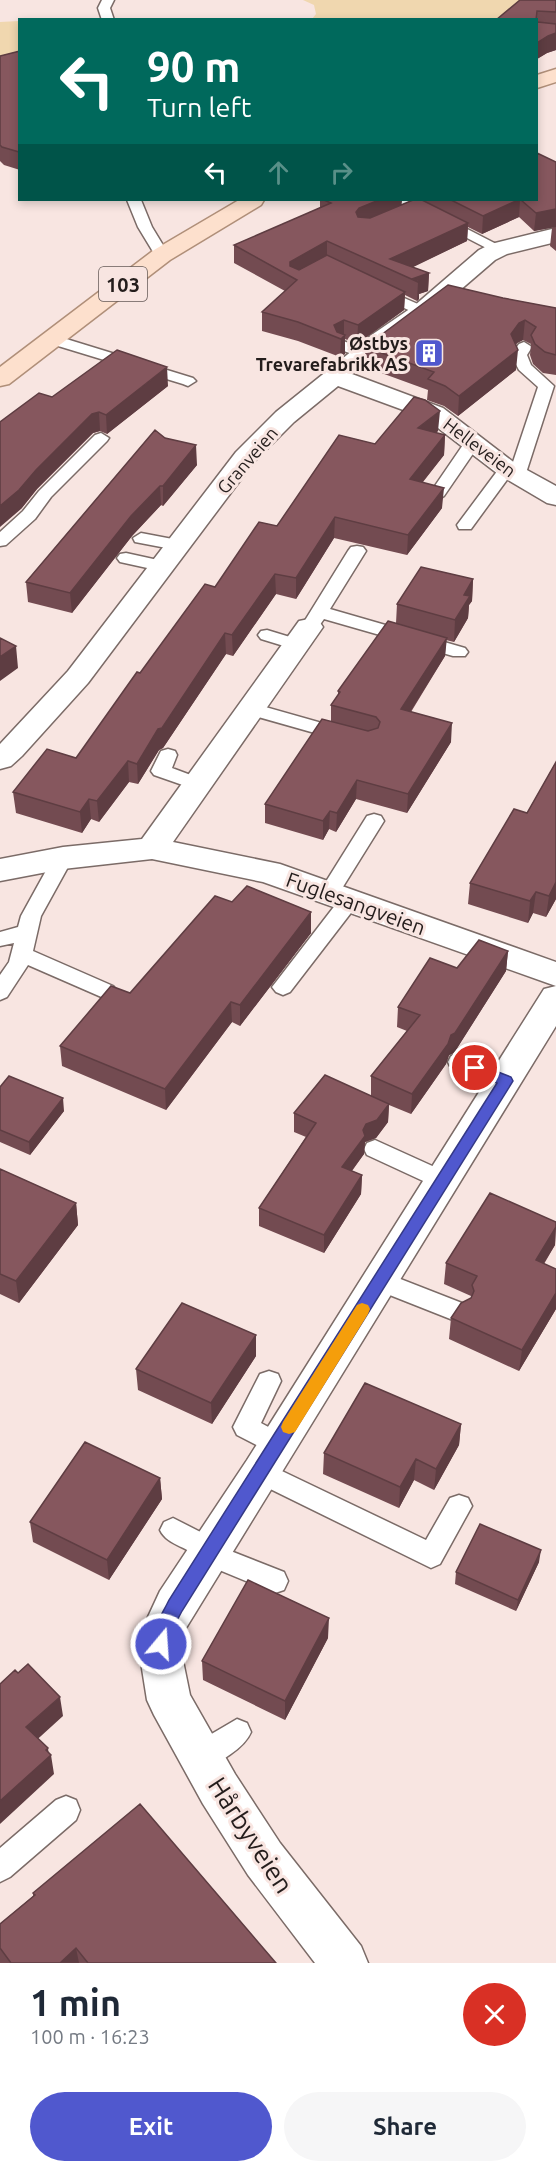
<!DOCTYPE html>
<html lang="en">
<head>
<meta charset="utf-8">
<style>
	body { margin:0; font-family:Ubuntu,sans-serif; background:#f6f6f7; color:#1f2937; height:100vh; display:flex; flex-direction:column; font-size:22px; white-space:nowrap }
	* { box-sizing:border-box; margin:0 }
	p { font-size:20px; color:#747a83 }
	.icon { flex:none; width:33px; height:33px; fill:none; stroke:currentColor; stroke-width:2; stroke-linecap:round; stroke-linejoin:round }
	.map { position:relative; height:1963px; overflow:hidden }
	.details { display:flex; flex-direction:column; background:#fff; flex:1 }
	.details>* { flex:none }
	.guide { position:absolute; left:18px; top:18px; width:520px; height:183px; border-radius:0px; box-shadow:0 3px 9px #0003; background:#00695c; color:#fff; overflow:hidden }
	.pin { position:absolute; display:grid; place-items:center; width:51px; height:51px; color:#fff; margin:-26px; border:3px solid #fff; border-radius:50%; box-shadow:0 2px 6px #0007 }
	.me { position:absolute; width:66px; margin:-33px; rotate:18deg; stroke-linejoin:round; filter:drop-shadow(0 0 4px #0008) }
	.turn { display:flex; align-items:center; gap:21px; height:126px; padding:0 30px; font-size:27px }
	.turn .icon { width:78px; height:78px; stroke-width:2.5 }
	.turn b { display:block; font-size:42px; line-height:51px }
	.lanes { display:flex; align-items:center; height:57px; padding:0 30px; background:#0003; justify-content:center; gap:30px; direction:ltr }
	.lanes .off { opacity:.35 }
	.round { display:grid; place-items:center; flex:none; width:63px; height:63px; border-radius:32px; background:#f6f6f7 }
	.summary { display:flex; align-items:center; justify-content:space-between; height:102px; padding:0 30px }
	h1 { font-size:36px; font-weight:700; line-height:45px }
	.action { display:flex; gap:12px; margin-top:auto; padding:12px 30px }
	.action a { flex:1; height:69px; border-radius:36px; background:#5058ce; color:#fff; font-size:24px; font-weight:700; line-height:69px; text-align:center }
	.action a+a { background:#f6f6f7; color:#1f2937 }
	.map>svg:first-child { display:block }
	.green { fill:#f0d7af }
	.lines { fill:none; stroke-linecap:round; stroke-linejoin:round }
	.service-casing { stroke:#7b6b67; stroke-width:3 }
	.minor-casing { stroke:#7b6b67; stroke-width:3 }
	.primary-casing { stroke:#b08f79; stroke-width:3 }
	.service { fill:#fff; fill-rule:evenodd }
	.minor { fill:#fff; fill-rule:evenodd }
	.primary { fill:#fde0cd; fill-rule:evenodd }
	.wall { fill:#734b51 }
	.shaded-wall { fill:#5e3d42 }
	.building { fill:#86575e; stroke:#5e3d42; stroke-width:1.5 }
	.route { fill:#5058ce; stroke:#343986; stroke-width:1.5 }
	.slow { fill:#f59e0b }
	.labels { text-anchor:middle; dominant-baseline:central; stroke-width:6; stroke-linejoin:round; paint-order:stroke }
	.far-poi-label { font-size:18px; font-weight:bold; fill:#241d1c; stroke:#f8e5e1; text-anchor:end }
	.far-street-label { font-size:18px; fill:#241d1c; stroke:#f8e5e1 }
	.shield { fill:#f8e5e1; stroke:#645957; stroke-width:1.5 }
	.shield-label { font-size:20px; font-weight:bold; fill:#241d1c }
	.street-label { font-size:21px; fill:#241d1c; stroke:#f8e5e1 }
	.near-street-label { font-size:26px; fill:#241d1c; stroke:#f8e5e1 }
</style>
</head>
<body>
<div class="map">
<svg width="556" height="1963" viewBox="0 0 556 1963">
	<rect width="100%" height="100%" fill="#f8e5e1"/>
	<path class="green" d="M303,0H532L525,17L473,20L312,19L316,14L314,5Z
		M19,21V60L0,63V22Z"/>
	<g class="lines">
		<g class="service-casing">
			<path id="service" d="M102,0H114L110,8L114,20H102L98,8Z
				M127,200H141L152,227L169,255L167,258H157L155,255L138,227Z
				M394,200H411L506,249L504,252H494Z
				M379,287L427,308L429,311L422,315L417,314L374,294L372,291L374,288Z
				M50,334L193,378L196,381L188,386L183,384L45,342L42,339Z
				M343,341L369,350L372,353L364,358L338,349L335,346Z
				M524,342L532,347L527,355L531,365L554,386L525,476L517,481L509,477L471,529H459L457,525L501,466L512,465L538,387L519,370L511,355L519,344Z
				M101,433L109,438L107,441L51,497L35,519L6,545L0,546V532L23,511L39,491L95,435Z
				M473,437L481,442L444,496L436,501L430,499L428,496L467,439Z
				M141,533L183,541L185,545L183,549L177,550L135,542L133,538Z
				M357,546L363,547L366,551L330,609L465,648L468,652L465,656H453L324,619L319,626H307L304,622L348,551L351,547Z
				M126,553L167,562L170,566L167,570L161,571L120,562L117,558L120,554Z
				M267,630L303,641L306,645L303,649L297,650L261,639L258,635L261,631Z
				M251,703L350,731L352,735L350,739L343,741L244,713L242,709L244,705Z
				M168,749L175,751L177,755L172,768L204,780L207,784L204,788L197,790L154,775L151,771L161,751Z
				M374,814L381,816L384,821L336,898L329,900L322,898L319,893L322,888L367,816Z
				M63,851L70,853L73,858L41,916L33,951L113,986L117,991L113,996L106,999L28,965L7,997L0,1000V975L9,962L14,943L0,946V932L18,927L21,916L53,858L56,853Z
				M350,893L357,895L360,900L357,905L290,992L283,995L276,992L272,987L276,982L343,895Z
				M459,1054L514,1075L517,1081L514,1087L506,1089L451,1068L448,1062L451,1056Z
				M375,1140L450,1174L453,1180L450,1186L442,1189L434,1186L367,1155L364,1149L367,1143Z
				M380,1271L467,1305L470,1312L467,1319L458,1322L372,1288L368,1281L372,1274Z
				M269,1371L278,1374L281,1381L261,1423L287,1437L291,1445L287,1453L278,1456L237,1435L233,1427L260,1374Z
				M261,1461L426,1540L450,1498L459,1495L468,1498L472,1506L440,1564L431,1568L252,1480L248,1472L252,1464Z
				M173,1518L220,1542L223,1548L284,1572L288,1581L284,1590L275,1593L200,1562C192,1546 168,1547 160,1530L164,1522Z
				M237,1719L247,1723L251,1732C244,1749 218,1763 201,1770L191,1766L187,1756L191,1746Z
				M66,1796L76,1800L80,1810L76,1820L10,1877L0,1882V1848L56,1800Z"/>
		</g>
		<g class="minor-casing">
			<path id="minor" d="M556,228V242L507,254L495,260L430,316L389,344L352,374L443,408L516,464L556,486V505L547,503L498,474L425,418L338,386L294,422L254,462L88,683L22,756L11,766L0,769V744L68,671L236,452L276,412L373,334L414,306L479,250L491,244Z
				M309,619L319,621L323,627L173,842L280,864L556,962V986L263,882L152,859L63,869L0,881V859L63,847L142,839L299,621Z
				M556,986V1026L183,1633L182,1656L190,1695L235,1774L280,1843L361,1946L368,1963H315L248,1875L203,1804L154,1715L147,1700L140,1656L141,1632L160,1591L247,1460L544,989Z"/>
		</g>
		<g class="primary-casing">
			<path id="primary" d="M556,69V82L537,88V75Z
				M239,200H264L261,205L170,260L9,384L0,386V367L154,250Z"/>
		</g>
		<use href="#service" class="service"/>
		<use href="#minor" class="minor"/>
		<use href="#primary" class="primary"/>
	</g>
	<path class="wall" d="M556,0V50L547,53L537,59V20H496Z
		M20,51V170L4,165L0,161V56Z
		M556,162V251L550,246L552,228L554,227L534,231L519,217L482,234L468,227L467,241L412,267L429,273L428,291L419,294V299L417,301L405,295L404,310L357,344L345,339V354L340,357L298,341L262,331V312L285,291L234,263V245L320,208V200H402L401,205L413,200H537Z
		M503,298L556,308V375L543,373L533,364L530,355L531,344L523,340L517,343L516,345V370L458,416L444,406L427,400L428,390L365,367V347Z
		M168,386L107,434L100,431L93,433L37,489L21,509L52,397Z
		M155,430L197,465L163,506L161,505L132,536L72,613L28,602L26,582Z
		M438,431L436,433L445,435L444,455L423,482L442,508L407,555L334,538L296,599L276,594L233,656L226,654L163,748L159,750L138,784L129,782L99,822L91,819L82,833L16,813L13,792L76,758L140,673L215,587L277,526L375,444Z
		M473,579L472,601L469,605L468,618L454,642L446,640L445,656L411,712L451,742L407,813L356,799L336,832L329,829L323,840L265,823V804L331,721V705L338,695V691L396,623L397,604Z
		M556,762V899L546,917L533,913L528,923L468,904L470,883L527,813Z
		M232,902L311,912V933L240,1026L232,1022L166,1110L62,1066L60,1046L130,993Z
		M508,951L506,971L454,1053L449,1055L446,1064L411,1114L389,1105L388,1122L376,1138L365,1142L364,1154L352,1171L362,1175L361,1194L324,1253L259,1226V1208L306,1137L294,1132V1113L371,1095V1076L407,1031L397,1027L398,1007L457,968Z
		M0,1087L64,1111L30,1155L0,1142Z
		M0,1169L76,1203L78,1225L19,1303L0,1294Z
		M556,1222L555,1245L544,1264L556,1309L519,1371L449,1339L451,1318L471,1299V1296L444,1284L446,1263Z
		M256,1335V1356L212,1424L138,1390L136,1369Z
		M461,1424L459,1445L434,1490L414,1480L399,1508L323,1474L324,1453Z
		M160,1478L162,1499L109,1580L33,1542L30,1522Z
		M539,1562L516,1611L455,1584L456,1572Z
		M328,1638L285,1720L203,1680L202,1661Z
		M33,1893L276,1963H0V1924L33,1896Z"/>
	<path class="shaded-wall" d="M556,33V50L547,53L537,59V43L548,36Z
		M379,200H402L401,208L358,226L356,212L359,208Z
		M518,200H520L519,217L482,234L483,216Z
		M556,209V227L534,231L536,213Z
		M468,223L467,241L399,274L390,259Z
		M327,241V259L290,276V262Z
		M429,273L428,291L419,294V299L417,301L418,282L412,279Z
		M405,292L404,310L357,344L358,325Z
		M344,320V336L345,335V354L340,357L341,339L334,325Z
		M525,320L523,340L517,343L509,354L511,334L519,323Z
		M518,350L516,370L458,416L459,396Z
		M167,367L168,386L107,434L106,415Z
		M440,411L438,431L417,448L418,428Z
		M99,412L100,431L93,433L37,489L21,509L0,527V506L92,414Z
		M445,435L444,455L409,499L410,479Z
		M196,445L197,465L163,506V486Z
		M160,486L161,505L132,536L72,613L70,593L131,516Z
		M444,488L442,508L407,555L408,535Z
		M335,517L334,538L296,599V578Z
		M275,574L276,594L233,656L232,635Z
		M473,579L472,601L469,605L468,618L454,642L455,620L464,595Z
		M225,633L226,654L163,748L159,750L138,784L137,764L158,729Z
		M447,638L445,656L400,728L401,709Z
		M16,646L18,668L0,681V657Z
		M452,723L451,742L407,813L408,794Z
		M128,761L129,782L99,822L97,801Z
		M357,780L356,799L336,832L337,813Z
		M89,799L91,819L82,833L80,812Z
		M330,811L329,829L323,840V821Z
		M556,882V899L546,917L549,896Z
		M536,892L533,913L528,923L530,901Z
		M311,912V933L240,1026V1005Z
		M508,951L506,971L454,1053L449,1055L446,1064L411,1114L412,1094L451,1035Z
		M231,1002L232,1022L166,1110L165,1089Z
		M63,1098L64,1111L30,1155L29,1142Z
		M389,1104L388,1122L376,1138L365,1142L364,1154L341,1185L342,1167L366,1124Z
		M362,1175L361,1194L324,1253V1235Z
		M76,1203L78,1225L19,1303L16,1281Z
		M556,1227L555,1245L532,1282L536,1260Z
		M556,1286V1309L519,1371L522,1350Z
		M256,1335V1356L212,1424L211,1403Z
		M461,1424L459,1445L434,1490L436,1469Z
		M416,1459L414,1480L399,1508L400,1487Z
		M160,1478L162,1499L109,1580L107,1560Z
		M541,1550L539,1562L516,1611L518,1600Z
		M329,1618L328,1638L285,1720V1701Z
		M60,1697L63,1716L30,1746L26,1727Z
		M48,1748L49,1757L51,1755L54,1774L0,1824V1801Z
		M76,1948L79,1963H60Z"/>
	<path class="building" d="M520,0H556V12L537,11L536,20H496Z
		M537,21L538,22L556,24V33L548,36L537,43Z
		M20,51V152H19L2,147L0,145V56Z
		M537,153L556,162V209L536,213L521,200H537Z
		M324,200H379L359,208L356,212L358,217L370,218L413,200H422L468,223L390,259L429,273L412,279L420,280L418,282L327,241L290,262V266L299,270L327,255L405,292L358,325L344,320L334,325L337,332L345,335L341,339L298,322L262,312L297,280L234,245L331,203Z
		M451,200H518L483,216Z
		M448,285L503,298L556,308V355L545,352L535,344L531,335L536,327L525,320L519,323L511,334L518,350L459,396L445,386L428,379L434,372L365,347Z
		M117,350L167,367L106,415L99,412L92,414L36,470L19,490L0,506V422L39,393L52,397Z
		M414,397L425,400L440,411L418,428L445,435L410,479L444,488L408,535L335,517L296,578L275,574L232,635L225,633L162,728L158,729L137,764L128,761L97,801L89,799L80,812L13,792L47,749L76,758L137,672L140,673L205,584L215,587L259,522L277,526L339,435L375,444Z
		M155,430L165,438L196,445L163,486H160L131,516L70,593L26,582Z
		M421,567L473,579L464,595L470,596L455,620L397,604Z
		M388,621L447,638L401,709L452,723L408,794L357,780L337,813L330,811L323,821L265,804L322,719L368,731L378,728L380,722L376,717L331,705L340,692L338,691Z
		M0,638L16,646L0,657Z
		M556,762V882L549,896L536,892L530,901L470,883L514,809L527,813Z
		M247,886L311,912L240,1005L231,1002L165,1089L60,1046L111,986L130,993L215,896L232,902Z
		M479,940L508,951L455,1033L451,1035L448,1044L412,1094L371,1076L420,1015L398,1007L430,958L457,968Z
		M325,1075L389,1104L377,1120L366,1124L363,1130L365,1136L342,1167L362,1175L324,1235L259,1208L316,1123L294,1113Z
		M9,1076L63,1098L29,1142L0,1130V1087Z
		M0,1169L76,1203L16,1281L0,1274Z
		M490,1193L556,1222V1227L536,1260L556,1269V1293L522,1350L451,1318L461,1303L471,1298L474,1291L472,1285L477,1276L446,1263Z
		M182,1303L256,1335L211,1403L136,1369Z
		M365,1383L461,1424L436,1469L416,1459L400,1487L324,1453Z
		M85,1442L160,1478L107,1560L30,1522Z
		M480,1524L541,1550L518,1600L456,1572Z
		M248,1580L329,1618L285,1701L202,1661Z
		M28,1664L60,1697L26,1727L48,1748L46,1750L51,1755L0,1801V1684L15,1670L18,1673Z
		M140,1804L276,1963H88L76,1948L60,1963H11L0,1948V1924L35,1895L33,1893Z"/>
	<path class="route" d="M475,1063L511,1077L513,1081L182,1611L171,1632L168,1649L161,1652L155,1649C148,1633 162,1615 169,1600L497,1083L470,1072L468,1068Z"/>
	<path class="slow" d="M362,1303L368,1305L370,1309L368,1314L295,1432L289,1434L283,1432L281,1427L283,1422L357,1305Z"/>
	<defs>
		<g id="building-square" transform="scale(1.5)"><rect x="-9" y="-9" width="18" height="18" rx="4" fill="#5058ce" stroke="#f8e5e1"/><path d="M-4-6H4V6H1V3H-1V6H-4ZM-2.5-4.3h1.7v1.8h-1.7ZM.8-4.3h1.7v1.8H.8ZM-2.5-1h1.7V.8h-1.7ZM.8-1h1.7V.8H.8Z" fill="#fff"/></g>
	</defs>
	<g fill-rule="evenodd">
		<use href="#building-square" x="429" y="353"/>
	</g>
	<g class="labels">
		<g class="far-poi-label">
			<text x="408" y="343">Østbys<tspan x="408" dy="21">Trevarefabrikk AS</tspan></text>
		</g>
		<g class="far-street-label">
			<text transform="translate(480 447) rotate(37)">Helleveien</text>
			<text transform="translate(247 460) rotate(-49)">Granveien</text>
		</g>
		<rect class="shield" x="99" y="267" width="48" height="34" rx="4.5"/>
		<g class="shield-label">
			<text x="123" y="284">103</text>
		</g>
		<g class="street-label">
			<text transform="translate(356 903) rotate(20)">Fuglesangveien</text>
		</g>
		<g class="near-street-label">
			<text transform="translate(251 1835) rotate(57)">Hårbyveien</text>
		</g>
	</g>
</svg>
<div class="pin" style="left:475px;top:1068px;background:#d93025"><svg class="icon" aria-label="arrive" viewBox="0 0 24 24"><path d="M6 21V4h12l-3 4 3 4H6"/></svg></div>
<svg class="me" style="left:161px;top:1644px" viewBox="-20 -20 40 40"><circle r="17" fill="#5058ce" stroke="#fff" stroke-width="3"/><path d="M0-11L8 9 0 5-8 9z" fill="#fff"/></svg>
<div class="guide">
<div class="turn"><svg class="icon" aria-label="left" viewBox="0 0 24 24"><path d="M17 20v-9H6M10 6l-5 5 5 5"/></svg><div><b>90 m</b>Turn left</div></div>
<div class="lanes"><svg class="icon" aria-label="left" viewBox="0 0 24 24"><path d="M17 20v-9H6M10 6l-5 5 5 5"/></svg><svg class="icon off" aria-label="ahead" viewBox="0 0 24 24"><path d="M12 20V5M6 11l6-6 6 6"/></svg><svg class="icon off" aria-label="right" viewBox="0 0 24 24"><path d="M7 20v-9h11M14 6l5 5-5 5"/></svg></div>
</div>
</div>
<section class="details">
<div class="summary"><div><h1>1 min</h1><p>100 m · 16:23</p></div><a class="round" style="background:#d93025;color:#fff"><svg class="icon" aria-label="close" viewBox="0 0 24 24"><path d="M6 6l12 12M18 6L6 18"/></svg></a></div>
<div class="action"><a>Exit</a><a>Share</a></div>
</section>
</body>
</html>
